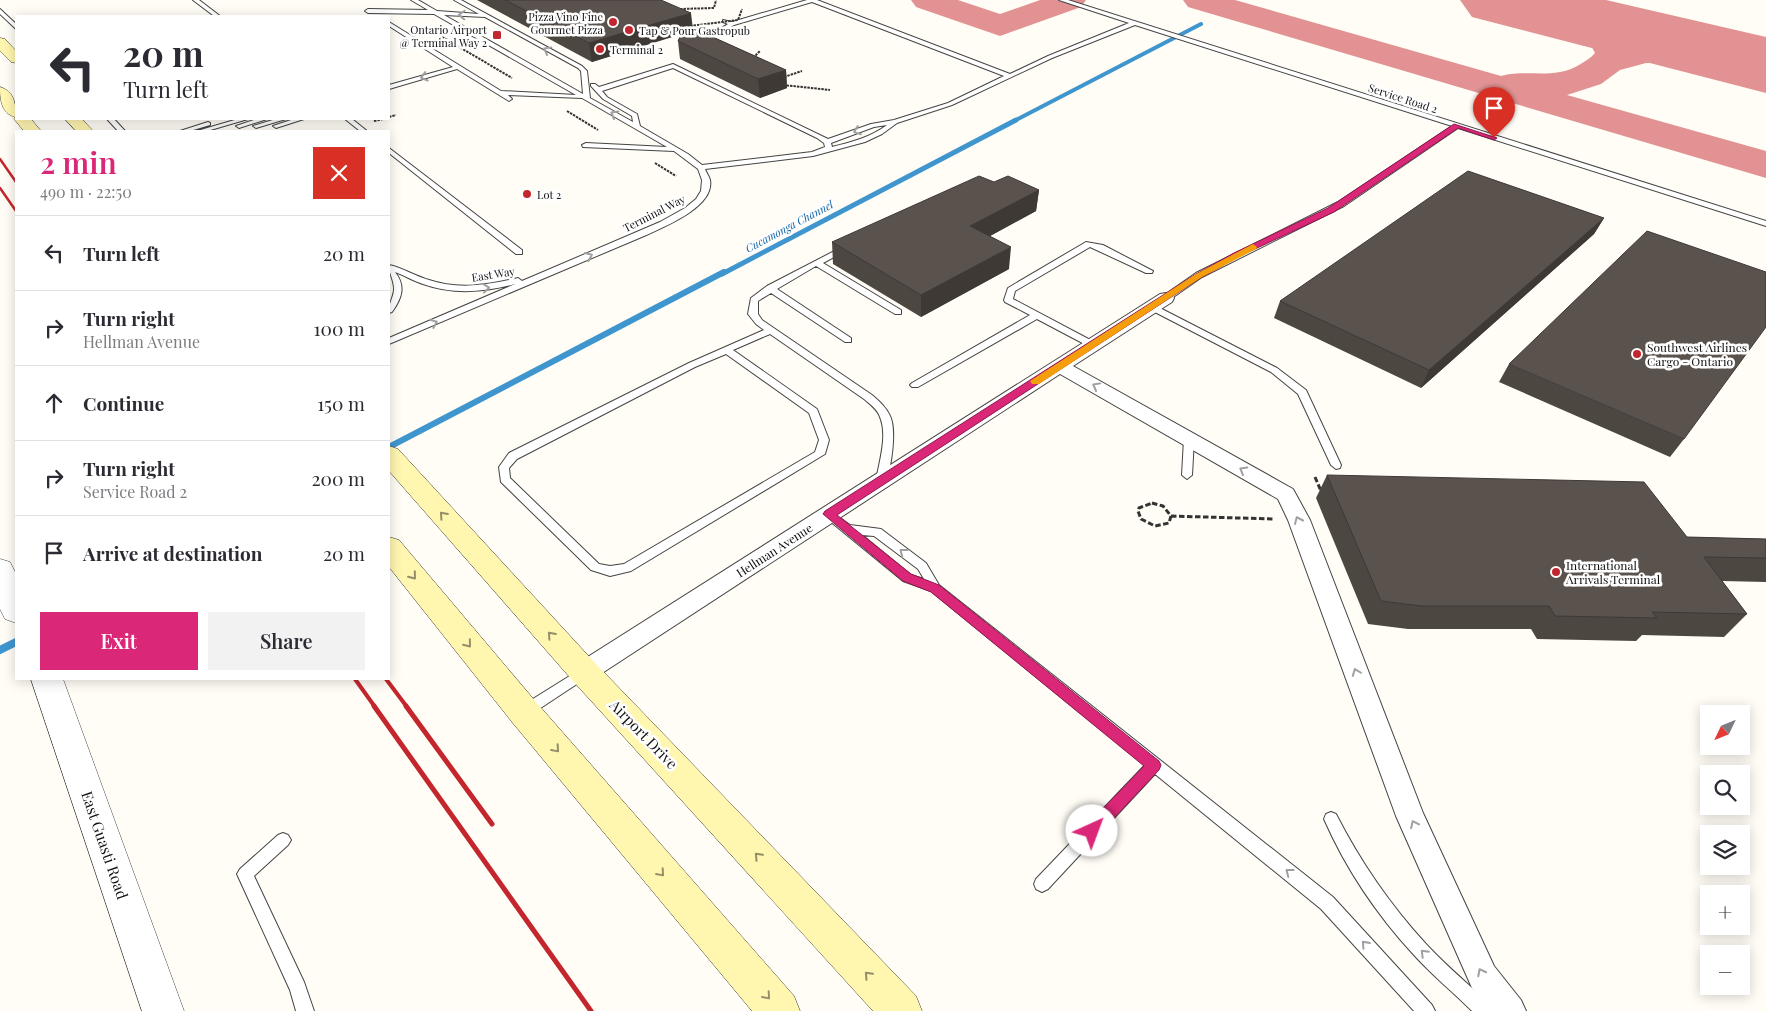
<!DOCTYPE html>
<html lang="en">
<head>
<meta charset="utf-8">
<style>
	body { margin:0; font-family:"Playfair Display",serif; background:#f2f2f3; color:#2b2b33; height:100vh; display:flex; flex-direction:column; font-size:19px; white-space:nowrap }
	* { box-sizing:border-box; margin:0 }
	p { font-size:16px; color:#7c7c81 }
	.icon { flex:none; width:28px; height:28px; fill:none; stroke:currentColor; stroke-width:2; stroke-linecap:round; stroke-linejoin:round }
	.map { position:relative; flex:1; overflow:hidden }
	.panel { position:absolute; left:15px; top:130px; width:375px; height:550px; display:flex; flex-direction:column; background:#fff; border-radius:0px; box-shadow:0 2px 12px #0003 }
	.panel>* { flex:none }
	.top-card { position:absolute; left:15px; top:15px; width:375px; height:105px; border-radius:0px; box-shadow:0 2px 12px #0003; background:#fff; color:#2b2b33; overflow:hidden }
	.needle { width:32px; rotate:227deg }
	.tools { position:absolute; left:1700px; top:705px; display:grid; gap:10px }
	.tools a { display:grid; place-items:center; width:50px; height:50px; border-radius:0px; background:#fff; box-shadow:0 2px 12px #0003; font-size:25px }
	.pin { position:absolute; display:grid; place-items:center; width:42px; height:42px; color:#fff; margin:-51px -21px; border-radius:50% 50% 50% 0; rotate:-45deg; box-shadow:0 0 5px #0007 }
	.pin .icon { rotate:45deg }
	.me { position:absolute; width:55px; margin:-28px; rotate:43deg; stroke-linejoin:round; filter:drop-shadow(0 0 4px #0008) }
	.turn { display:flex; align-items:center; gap:18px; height:105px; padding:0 25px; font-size:22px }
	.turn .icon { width:65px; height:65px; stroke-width:2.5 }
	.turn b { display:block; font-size:35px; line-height:42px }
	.round { display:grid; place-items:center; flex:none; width:52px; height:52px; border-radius:0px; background:#f2f2f3 }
	.head { display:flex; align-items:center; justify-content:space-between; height:85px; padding:0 25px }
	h1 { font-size:30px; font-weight:600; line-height:38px; color:#db2777 }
	.action { display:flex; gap:10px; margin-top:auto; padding:10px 25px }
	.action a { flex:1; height:58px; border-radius:0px; background:#db2777; color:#fff; font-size:20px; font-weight:600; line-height:58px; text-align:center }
	.action a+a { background:#f2f2f3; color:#2b2b33 }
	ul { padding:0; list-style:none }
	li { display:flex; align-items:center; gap:15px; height:75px; padding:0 25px; border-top:1px solid #e1e1e2 }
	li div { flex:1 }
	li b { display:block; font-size:19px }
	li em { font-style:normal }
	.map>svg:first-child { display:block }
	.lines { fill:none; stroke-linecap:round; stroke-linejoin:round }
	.stream-far3 { stroke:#3f96cf; stroke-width:4 }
	.stream-far2 { stroke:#3f96cf; stroke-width:5 }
	.stream-far1 { stroke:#3f96cf; stroke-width:6 }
	.stream { stroke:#3f96cf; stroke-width:8 }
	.taxiway { fill:#e29292; fill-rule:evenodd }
	.runway { fill:#e29292; fill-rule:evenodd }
	.service-casing { stroke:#444; stroke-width:2 }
	.minor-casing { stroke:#444; stroke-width:2 }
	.tertiary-casing { stroke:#444; stroke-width:1 }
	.secondary-casing { stroke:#333; stroke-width:1 }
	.path-far1 { stroke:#333; stroke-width:2; stroke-dasharray:2.5 1; stroke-linecap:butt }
	.path { stroke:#333; stroke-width:3; stroke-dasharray:5.5 2.5; stroke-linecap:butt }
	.service { fill:#fff; fill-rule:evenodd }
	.minor { fill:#fff; fill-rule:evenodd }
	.tertiary { fill:#fff; fill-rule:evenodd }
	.secondary { fill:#fff6b0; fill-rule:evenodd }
	.rail-far2 { stroke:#c4262e; stroke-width:2.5 }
	.rail-far1 { stroke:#c4262e; stroke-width:4 }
	.rail { stroke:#c4262e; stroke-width:5 }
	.path-bridge { stroke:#333; stroke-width:2; stroke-dasharray:2.5 1; stroke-linecap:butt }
	.wall { fill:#4d4742 }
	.shaded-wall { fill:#3f3936 }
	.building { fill:#5a524d; stroke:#3f3936 }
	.oneway { stroke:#a0a0a0 }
	.oneway2 { stroke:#948f68 }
	.route { fill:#db2777; stroke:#8e194d }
	.slow { fill:#f59e0b }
	.poi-dot { fill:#c4262e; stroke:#fff; stroke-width:2 }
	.labels { text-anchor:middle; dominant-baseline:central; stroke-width:5; stroke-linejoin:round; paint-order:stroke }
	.far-poi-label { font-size:11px; fill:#111; stroke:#fff; text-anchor:start }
	.far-street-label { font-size:11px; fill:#111; stroke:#fff }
	.far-water-label { font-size:11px; font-style:italic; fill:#1768a6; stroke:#fff }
	.poi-label { font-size:12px; fill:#111; stroke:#fff; text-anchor:start }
	.street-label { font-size:12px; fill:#111; stroke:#fff }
	.near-street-label { font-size:15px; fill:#111; stroke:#fff }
</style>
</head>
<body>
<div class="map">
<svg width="1766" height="1011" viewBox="0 0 1766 1011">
	<rect width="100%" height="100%" fill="#fffdf5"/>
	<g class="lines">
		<path class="stream-far3" d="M1014,121L1201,24"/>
		<path class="stream-far2" d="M722,274L1016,120"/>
		<path class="stream-far1" d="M389,447L724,272"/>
		<path class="stream" d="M0,650L16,642"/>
		<path class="taxiway" d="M911,0H958L1000,14L1040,0H1086L1081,7L1000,36L916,7Z
			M1183,0H1235L1501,76C1528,69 1554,80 1579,65C1585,61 1591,58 1595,53C1583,22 1529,28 1515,7L1520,0C1527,0 1536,0 1543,0C1571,5 1612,20 1627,45C1674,37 1720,46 1766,54V76L1687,63H1646L1620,70L1601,84L1567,95L1766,151V178L1188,7Z"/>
		<path class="runway" d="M1460,0H1606L1766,37V93L1472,17Z"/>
		<g class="service-casing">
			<path id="service" d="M193,0H199L220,16H214Z
				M411,0H418L437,11L479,14L454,0H461L582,66L587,71L590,98L633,122L632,116L603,99L591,86V84H595L599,87L673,64L828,139L871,124L894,120L948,103L1004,76L812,2L734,25L720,33H706L695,30V28C708,28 716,33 728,24L723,22V20L732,22L807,0H817L1010,74L1048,56L1129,23L1059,0H1068L1766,221V226L1458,128L1344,206L1202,277L1169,300H1163V296L1196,273L1338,202L1452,126L1135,25L1052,58L952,105L897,123L882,134L865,142L813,156L705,169C706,172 709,176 710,180C715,207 663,227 644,236L389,344V338L515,284C484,292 454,295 423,284C413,281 404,275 395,272C406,286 402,298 392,312L389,313C388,304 394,297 394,289C394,280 389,274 389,265C403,268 415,276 429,280C458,290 489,285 518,278L522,281L660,222L685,208L696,199L701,191L702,180L698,169L674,151L583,147L582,145L586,143L667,147L582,98L508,95L512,99L509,101L457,69L389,89V85L453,67L389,26V22L501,91L576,95L434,14L368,13L365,11L368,9L428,10ZM444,15L485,17L578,68L581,71L583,94ZM673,68L817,138L824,143L825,147L812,152L702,165L688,154L640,126L637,114L607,97L602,91ZM887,125C871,137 852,142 832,147L831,143L874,127Z
				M0,9L16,24V29L0,14Z
				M107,119H114L125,131H118Z
				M238,119H248L207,131H197Z
				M257,119H267L239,128L236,126Z
				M276,119H286L256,128L253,126Z
				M294,119H304L276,128L273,126Z
				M345,119H352L367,131H360Z
				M208,122L210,123V125L190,131H180Z
				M389,148L522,250V254H516L389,153Z
				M1086,242L1103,245L1153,271L1152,273H1146L1090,247L1015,291L1013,299L1096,343V347H1090L1037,319L918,387H912L910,385L912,383L1030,315L1005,302L1004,300L1008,288Z
				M846,245H849V249L823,263L901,310V314H895L816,266L777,289L851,338V342H845L771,293L758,301V314L762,320L872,395C879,401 886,407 890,416C897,430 891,470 885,484L881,485L876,481C879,462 888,436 880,417C878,410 870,404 864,399L770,334L733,350L817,409L829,440L825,454L631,571L610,576L591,570L501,482L499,467L509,453L689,363L764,330L756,324L748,314L751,298L767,286ZM726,354L809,413L819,440L815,452L624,564L610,566L599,564L510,478L509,468L517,459L695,367Z
				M1152,304L1277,368L1306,390L1341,465L1340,468L1336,469L1331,465L1298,394L1271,372L1149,309V305Z
				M1189,436L1194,439L1192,475L1187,479L1182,475L1184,439Z
				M829,510L850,525L881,529L926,563L939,585L1333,897L1432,1005L1435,1011H1414L1321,909L1155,774L1048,889L1042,892L1036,889L1034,884L1036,879L1145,765L931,591L903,581L825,517L823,514ZM862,535L874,536L918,569L924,579L911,575Z
				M584,667L589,668L591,672L589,676L530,715L525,717L520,715L518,711L520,707Z
				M1331,812L1336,814C1360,861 1390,905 1426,944C1446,966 1469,984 1490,1005L1493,1011H1472C1453,992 1432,975 1414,955C1377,915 1346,869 1324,819L1326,814Z
				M283,833L288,835L291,840L288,845L254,876L304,982L314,1011H296L290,990L237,874L240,869L278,835Z"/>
		</g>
		<g class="minor-casing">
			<path id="minor" d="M1166,293L1172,294L1174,298L1172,302L1073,366L1293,489L1310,520L1423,813L1494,966L1521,1000L1526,1011H1490L1472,988L1396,816L1288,520L1278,499L1060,374L593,679L584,682L575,679L572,672L575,665L1160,294Z"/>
		</g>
		<g class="tertiary-casing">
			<path id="tertiary" d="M0,559L10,562L16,574V623L5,619L0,609Z
				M31,679H63L184,1011H142Z"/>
		</g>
		<g class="secondary-casing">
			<path id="secondary" d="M0,38L5,39L16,51V63L11,62L0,51Z
				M0,87C15,91 16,106 16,119H31L41,131H24L14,119L15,117C1,113 0,99 0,87Z
				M65,119H82L93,131H76Z
				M389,446L398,449L595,663L916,996L922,1011H873L573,681L389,471Z
				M389,537L399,540L536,702L794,996L800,1011H752L512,722L389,567Z"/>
		</g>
		<path class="path-far1" d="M680,9L714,8L716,0
			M427,28L512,78
			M753,58L760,51
			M784,77L802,71
			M783,85L830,90
			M567,111L598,130
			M389,117L396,115
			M374,121L383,119
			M655,163L676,176"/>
		<path class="path" d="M1315,477L1321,491
			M1152,503L1163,506L1171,516L1169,523L1155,526L1141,519L1138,511L1139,508Z
			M1171,516L1273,519"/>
		<use href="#service" class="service"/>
		<use href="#minor" class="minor"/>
		<use href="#tertiary" class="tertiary"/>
		<use href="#secondary" class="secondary"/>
		<path class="rail-far2" d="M0,159L16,182
			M0,188L16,211"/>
		<path class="rail-far1" d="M355,679L375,707
			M386,679L407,707"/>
		<path class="rail" d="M374,706L591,1011
			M406,706L492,824"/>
		<path class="path-bridge" d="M690,26L738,20L742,9"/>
	</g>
	<path class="wall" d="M477,0H661L693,28L786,70L787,88L760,98L680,59L678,41L682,34L592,62Z
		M994,182L1039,190L1036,211L990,236L1009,269L921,317L833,264L832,242Z
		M1604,218L1594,234L1421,388L1274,318L1280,301Z
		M1509,364L1684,439L1670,457L1499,382Z
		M1327,475L1687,537L1766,539V582L1722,581L1747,614L1724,637L1642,635L1636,641L1537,639L1531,629H1408L1368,624L1316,498Z"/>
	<path class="shaded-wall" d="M691,13L693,30L592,62L589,43Z
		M786,70L787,88L760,98L758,79Z
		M1039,190L1036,211L968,248L970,226Z
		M1604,218L1594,234L1421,388L1429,370Z
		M1011,247L1009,269L921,317V295Z"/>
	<path class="building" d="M505,0H661L691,13L589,43Z
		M686,25L786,70L758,79L678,41Z
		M1468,171L1604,218L1429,370L1280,301Z
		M979,176L994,182L1008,176L1039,190L970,226L1011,247L921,295L832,242Z
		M1647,231L1766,272V327L1684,439L1509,364Z
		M1327,475L1644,482L1687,537L1766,539V558L1704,557L1747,614L1652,612L1657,618L1555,616L1549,606H1422L1381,601Z"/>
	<defs><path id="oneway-chevron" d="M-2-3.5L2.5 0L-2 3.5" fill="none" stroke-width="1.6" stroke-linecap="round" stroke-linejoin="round" transform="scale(1.25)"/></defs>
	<g class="oneway">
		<use href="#oneway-chevron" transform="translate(462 15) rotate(-178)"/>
		<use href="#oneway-chevron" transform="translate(547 50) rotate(-151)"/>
		<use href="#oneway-chevron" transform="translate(424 77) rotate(164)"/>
		<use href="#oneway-chevron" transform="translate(614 114) rotate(-150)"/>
		<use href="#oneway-chevron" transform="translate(857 131) rotate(159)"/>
		<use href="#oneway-chevron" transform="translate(589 256) rotate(-23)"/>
		<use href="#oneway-chevron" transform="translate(486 288) rotate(-6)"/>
		<use href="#oneway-chevron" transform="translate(434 323) rotate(-22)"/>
		<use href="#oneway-chevron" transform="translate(1096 386) rotate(-151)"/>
		<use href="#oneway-chevron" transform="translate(1243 470) rotate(-150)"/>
		<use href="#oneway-chevron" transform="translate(1298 520) rotate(-114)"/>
		<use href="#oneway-chevron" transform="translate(903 552) rotate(-142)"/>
		<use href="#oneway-chevron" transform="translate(1356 672) rotate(-111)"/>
		<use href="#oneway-chevron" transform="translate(1414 824) rotate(-115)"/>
		<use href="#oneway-chevron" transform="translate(1289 872) rotate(-142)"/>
		<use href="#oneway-chevron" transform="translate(1365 944) rotate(-132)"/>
		<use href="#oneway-chevron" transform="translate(1424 953) rotate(-135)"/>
		<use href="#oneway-chevron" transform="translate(1481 972) rotate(-117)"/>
	</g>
	<g class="oneway2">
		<use href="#oneway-chevron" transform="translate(443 515) rotate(-132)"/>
		<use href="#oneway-chevron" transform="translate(413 576) rotate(51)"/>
		<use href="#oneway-chevron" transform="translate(551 635) rotate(-132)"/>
		<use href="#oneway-chevron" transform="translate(468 644) rotate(51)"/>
		<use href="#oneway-chevron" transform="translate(556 749) rotate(49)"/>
		<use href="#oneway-chevron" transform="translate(758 856) rotate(-133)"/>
		<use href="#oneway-chevron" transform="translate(661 873) rotate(49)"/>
		<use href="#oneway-chevron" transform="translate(868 975) rotate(-133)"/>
		<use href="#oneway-chevron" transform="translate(767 996) rotate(49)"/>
	</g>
	<path class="route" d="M1454,124L1497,138L1494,140L1458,128L1334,212L1240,256L1202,277L837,515L911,574L939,585L1159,761L1161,765L1159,770L1097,836L1092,838L1086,836L1084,831L1086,826L1144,766L931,592L903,581L823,514L825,511L1196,274L1234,253L1328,208Z"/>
	<path class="slow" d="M1253,244L1257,247L1256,249L1202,277L1039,384H1032L1030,381L1196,274Z"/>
	<g class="poi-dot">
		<circle cx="613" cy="22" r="5"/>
		<circle cx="629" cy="30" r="5"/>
		<rect x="492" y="30" width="10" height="10" rx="2.5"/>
		<circle cx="600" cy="49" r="5"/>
		<circle cx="527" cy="194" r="5"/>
		<circle cx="1637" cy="354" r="5"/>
		<circle cx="1556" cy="572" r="5"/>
	</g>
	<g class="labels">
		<g class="far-poi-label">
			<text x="603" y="16" text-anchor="end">Pizza Vino Fine<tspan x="603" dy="13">Gourmet Pizza</tspan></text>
			<text x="487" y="29" text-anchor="end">Ontario Airport<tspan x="487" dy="13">@ Terminal Way 2</tspan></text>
			<text x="639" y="30">Tap &amp; Pour Gastropub</text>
			<text x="610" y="49">Terminal 2</text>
			<text x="537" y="194">Lot 2</text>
		</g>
		<g class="far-street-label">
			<text transform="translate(1403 98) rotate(18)">Service Road 2</text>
			<text transform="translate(654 213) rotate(-27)">Terminal Way</text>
			<text transform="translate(493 274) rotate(-9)">East Way</text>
		</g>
		<g class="far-water-label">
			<text transform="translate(789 226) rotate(-28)">Cucamonga Channel</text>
		</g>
		<g class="poi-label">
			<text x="1647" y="347">Southwest Airlines<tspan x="1647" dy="14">Cargo - Ontario</tspan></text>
			<text x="1566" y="565">International<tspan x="1566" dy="14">Arrivals Terminal</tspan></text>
		</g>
		<g class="street-label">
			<text transform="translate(774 550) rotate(-33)">Hellman Avenue</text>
		</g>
		<g class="near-street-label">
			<text transform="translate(644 734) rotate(46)">Airport Drive</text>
			<text transform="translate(105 845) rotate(71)">East Guasti Road</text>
		</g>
	</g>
</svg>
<div class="tools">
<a><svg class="needle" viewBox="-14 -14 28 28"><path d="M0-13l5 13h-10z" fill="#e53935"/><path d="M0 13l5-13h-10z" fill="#7c7c81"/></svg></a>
<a><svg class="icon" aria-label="search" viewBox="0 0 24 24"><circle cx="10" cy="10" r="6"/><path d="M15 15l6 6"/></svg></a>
<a><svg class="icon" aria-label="layers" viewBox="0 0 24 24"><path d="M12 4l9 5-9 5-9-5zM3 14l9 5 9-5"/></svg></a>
<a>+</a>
<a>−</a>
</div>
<div class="pin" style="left:1494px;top:138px;background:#d93025"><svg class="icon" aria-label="arrive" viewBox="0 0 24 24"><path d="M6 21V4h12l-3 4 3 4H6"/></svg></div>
<svg class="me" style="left:1092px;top:831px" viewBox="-20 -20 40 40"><circle r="19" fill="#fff"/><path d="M0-13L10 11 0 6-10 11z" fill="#db2777"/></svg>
<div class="top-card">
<div class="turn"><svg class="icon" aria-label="left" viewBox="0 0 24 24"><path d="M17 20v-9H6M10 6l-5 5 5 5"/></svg><div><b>20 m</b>Turn left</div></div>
</div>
<section class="panel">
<div class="head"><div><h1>2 min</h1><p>490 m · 22:50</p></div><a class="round" style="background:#d93025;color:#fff"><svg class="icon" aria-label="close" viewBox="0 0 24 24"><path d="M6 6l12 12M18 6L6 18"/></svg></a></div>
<ul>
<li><svg class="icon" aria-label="left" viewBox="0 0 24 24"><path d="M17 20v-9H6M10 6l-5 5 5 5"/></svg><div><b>Turn left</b></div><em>20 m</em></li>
<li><svg class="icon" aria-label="right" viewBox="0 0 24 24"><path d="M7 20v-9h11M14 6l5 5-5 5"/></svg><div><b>Turn right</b><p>Hellman Avenue</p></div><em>100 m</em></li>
<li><svg class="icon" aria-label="ahead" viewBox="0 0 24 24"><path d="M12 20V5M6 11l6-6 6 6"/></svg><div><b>Continue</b></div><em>150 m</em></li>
<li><svg class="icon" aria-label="right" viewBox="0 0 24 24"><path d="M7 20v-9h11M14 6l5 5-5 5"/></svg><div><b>Turn right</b><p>Service Road 2</p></div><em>200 m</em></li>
<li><svg class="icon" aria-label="arrive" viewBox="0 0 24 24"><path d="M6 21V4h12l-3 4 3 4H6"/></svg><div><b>Arrive at destination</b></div><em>20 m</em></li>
</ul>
<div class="action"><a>Exit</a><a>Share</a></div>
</section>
</div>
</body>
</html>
